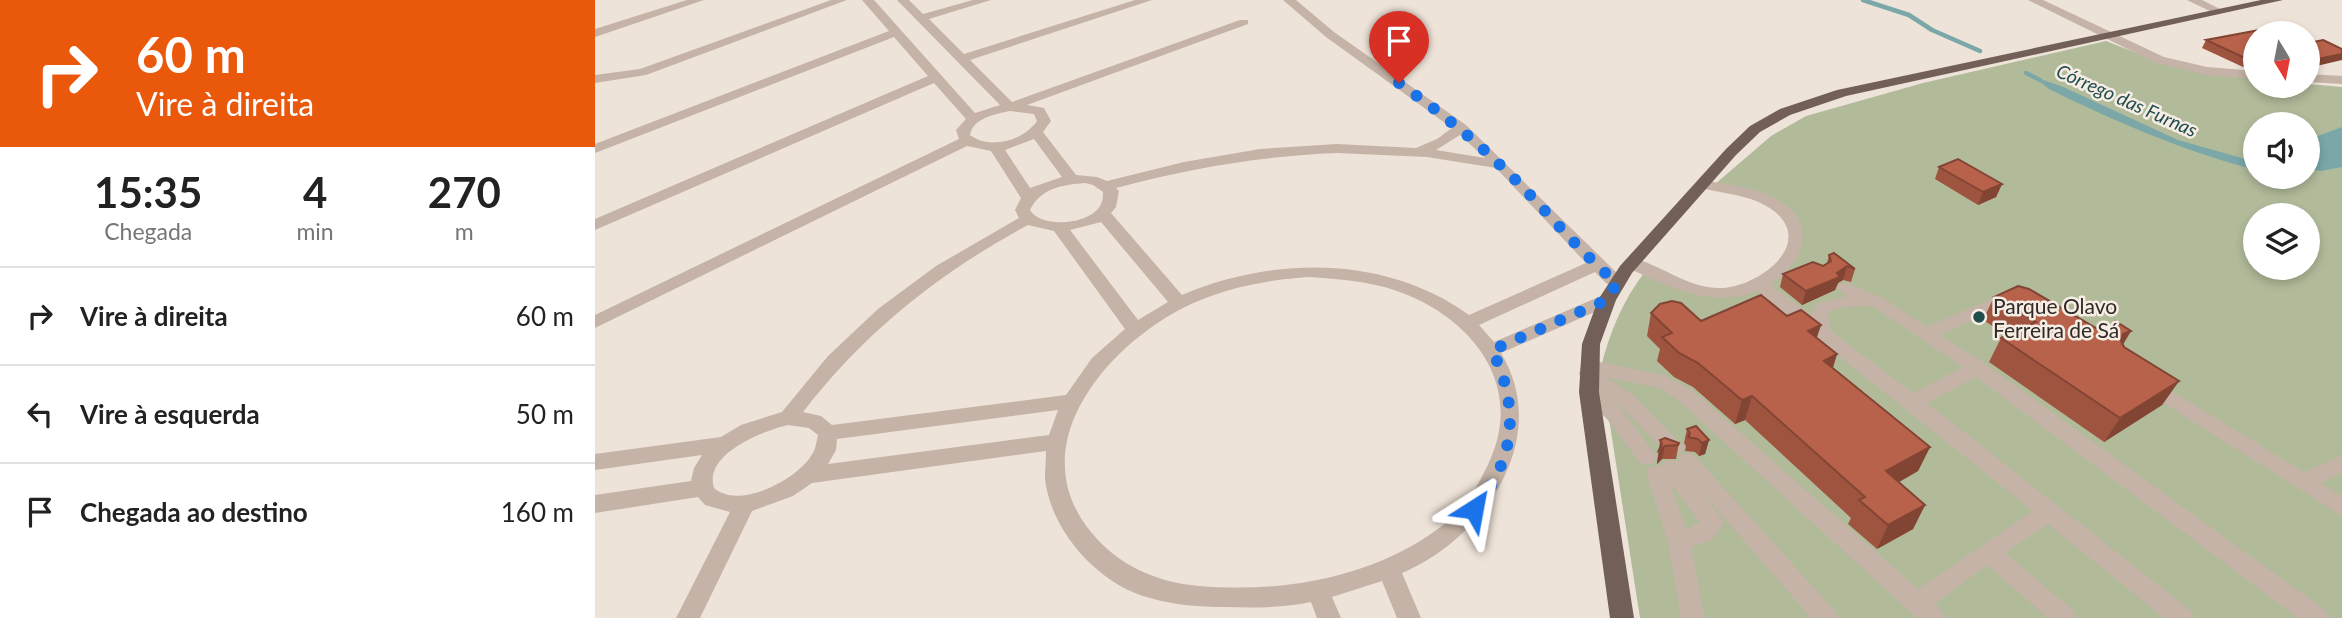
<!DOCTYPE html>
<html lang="pt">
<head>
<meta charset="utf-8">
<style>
	body { margin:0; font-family:Lato,sans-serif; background:#f6f6f6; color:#222; height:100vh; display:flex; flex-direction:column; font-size:26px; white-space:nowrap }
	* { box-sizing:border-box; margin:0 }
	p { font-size:23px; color:#767676 }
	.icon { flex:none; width:38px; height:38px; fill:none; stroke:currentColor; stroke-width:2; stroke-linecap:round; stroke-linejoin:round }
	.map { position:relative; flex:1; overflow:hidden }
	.panel { display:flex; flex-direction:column; background:#fff; width:595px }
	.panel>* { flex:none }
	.guide { background:#ea580c; color:#fff; overflow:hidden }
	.needle { width:46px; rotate:170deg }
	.fabs { position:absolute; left:1648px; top:21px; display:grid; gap:14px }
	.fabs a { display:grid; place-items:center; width:77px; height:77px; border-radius:50%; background:#fff; box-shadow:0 4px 10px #0003; font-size:35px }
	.pin { position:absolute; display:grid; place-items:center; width:60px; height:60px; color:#fff; margin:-72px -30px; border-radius:50% 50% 50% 0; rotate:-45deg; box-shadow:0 0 7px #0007 }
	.pin .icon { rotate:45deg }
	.me { position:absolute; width:77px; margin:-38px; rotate:34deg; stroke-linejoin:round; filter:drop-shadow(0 0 5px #0008) }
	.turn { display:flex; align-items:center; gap:24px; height:147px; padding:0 21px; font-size:32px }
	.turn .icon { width:91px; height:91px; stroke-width:2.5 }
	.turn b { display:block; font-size:49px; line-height:60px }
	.eta { display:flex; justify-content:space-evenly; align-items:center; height:119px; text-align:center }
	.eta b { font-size:42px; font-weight:700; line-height:49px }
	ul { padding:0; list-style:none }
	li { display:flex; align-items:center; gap:21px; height:98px; padding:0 21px; border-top:2px solid #e0e0e0 }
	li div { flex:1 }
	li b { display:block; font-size:26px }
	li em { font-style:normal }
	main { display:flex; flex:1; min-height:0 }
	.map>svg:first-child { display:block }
	.green { fill:#b1bb9a; fill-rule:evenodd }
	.water { fill:#7ba7a8 }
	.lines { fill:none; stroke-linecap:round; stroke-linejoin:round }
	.stream { stroke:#7ba7a8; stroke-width:4.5 }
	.minor { fill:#c4b3a6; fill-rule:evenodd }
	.major { fill:#726058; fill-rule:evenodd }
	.wall { fill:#9f5440 }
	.shaded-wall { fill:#824534 }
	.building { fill:#b9624b; stroke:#824534; stroke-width:2 }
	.route { stroke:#1a73e8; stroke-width:12; stroke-dasharray:0 21.6 }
	.poi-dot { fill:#204d4e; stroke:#f6ede4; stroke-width:2.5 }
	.labels { text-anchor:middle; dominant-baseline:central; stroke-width:5; stroke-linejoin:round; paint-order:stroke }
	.far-water-label { font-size:19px; font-style:italic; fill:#204d4e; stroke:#f6ede4 }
	.poi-label { font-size:21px; fill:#312926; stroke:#f6ede4; text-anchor:start }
</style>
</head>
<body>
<main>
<section class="panel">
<div class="guide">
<div class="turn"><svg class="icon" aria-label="right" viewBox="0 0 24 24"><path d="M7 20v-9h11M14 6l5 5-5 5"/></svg><div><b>60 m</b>Vire à direita</div></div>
</div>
<div class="eta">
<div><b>15:35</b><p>Chegada</p></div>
<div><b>4</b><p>min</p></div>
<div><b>270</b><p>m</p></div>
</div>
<ul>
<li><svg class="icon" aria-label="right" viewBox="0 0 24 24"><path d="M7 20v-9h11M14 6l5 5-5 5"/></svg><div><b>Vire à direita</b></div><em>60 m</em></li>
<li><svg class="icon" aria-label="left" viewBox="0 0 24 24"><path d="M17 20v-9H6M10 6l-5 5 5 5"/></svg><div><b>Vire à esquerda</b></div><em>50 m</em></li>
<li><svg class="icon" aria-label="arrive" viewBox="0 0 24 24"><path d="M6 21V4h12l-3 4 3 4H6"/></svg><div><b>Chegada ao destino</b></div><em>160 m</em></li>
</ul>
</section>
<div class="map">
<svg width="1747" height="618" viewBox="0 0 1747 618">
	<rect width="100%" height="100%" fill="#eee3d8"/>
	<path class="green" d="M1511,41L1567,63L1661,78V86L1713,84L1747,87V618H1045L1006,367C1015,332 1027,302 1049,273L1133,296L1200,257L1188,209L1119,185L1176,136L1211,116L1328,83ZM1661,124H1713V177H1661ZM1661,215H1713V268H1661Z"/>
	<path class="water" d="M1439,77L1466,86L1583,140L1661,162V170C1588,151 1521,122 1454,89Z
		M1747,127V167L1726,171L1713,169V146L1725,144L1720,137Z"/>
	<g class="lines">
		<path class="stream" d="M1268,0L1314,15L1337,30L1385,51
			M1431,73L1445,80"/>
		<path class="minor" d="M92,0H109L0,37V29Z
			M236,0H252L51,75L0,83V75L45,69Z
			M267,0H279L380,113L405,105L302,0H314L328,14L378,0H396L334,19L369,54L540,0H557L375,60L417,102L645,20H653V24L432,105L449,108L456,121L448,132L481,175L502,177L512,181L589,162L665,149L742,144L821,148L842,139L857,128L731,37L688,0H701L739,32L871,125L1028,279L1030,283L1028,287C1015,290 1008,280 1000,272L884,325L899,342L1006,296L1012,294L1021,300L1018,304L906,353C958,439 888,539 807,573L826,618H802L787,581L737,597L746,618H722L716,602C688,608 658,608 630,607C605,607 579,605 555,598C504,585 455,531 450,478C450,469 451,460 451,451L217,483L198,496L157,511L105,618H81L135,512L110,505L103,497L0,513V495L96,481L99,468L107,455L0,470V454L126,437L146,425L187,412L233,356L283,309L341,266L424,218L420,210L426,198L396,151L372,146L0,328V315L364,139L361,130L371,119L339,83L0,230V219L333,76L299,37L0,153V144L294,31ZM415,111L439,114L442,121C428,141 395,150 375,135C378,118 400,114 415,111ZM865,135L890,158L841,150ZM439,139L467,177L435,188L410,150ZM742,153L832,157L901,168L991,263L874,315C791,255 679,256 587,295L516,213L521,207L524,191L521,188C594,168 667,156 742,153ZM490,183L498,185L508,192C508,196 508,200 506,204C497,225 446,229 435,210C446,188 467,185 490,183ZM506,222L573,302L543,320L475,230ZM433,225L459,231L530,329L497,358L471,395L237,425L226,416L208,412C270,332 344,273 433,225ZM714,277C743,279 774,281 802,291C874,316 930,382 895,460C884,485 869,510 847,526C778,578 689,593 604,586C561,582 524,566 496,532C426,447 510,348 588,308C627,288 670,280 714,277ZM463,410L454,435L233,464L241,450L242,439ZM193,425L214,428L223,435C221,443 221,450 216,456C201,480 144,510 119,488C108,454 168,431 193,425Z
			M1433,0H1448L1569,57L1612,67L1661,71V79L1612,75L1561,63Z
			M1592,0H1607L1631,12L1621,14Z
			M1713,74L1747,76V84L1713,82Z
			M1107,180C1128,184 1151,186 1171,194C1223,215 1215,256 1176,285L1216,315L1222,303L1253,296L1240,287L1249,282L1288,298L1332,327L1395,299L1422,297L1425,301L1422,305L1405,308L1345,335L1389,363L1730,610L1734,618H1703L1381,377L1332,403L1595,610L1599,618H1569L1453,524L1410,553L1478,610L1482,618H1453L1392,565L1340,604L1351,618H1322L1082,399L1064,388L1011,377L1039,396L1089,447L1086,453L1079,455L1072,453L1025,406L1012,397L1026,409L1062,457L1059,463L1052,465L1045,463L1012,419L984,392L987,387L996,386L984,374L987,362L994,360L1069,375L1096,389L1323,589L1438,511L1162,291C1115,309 1074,287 1031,267L1029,263L1031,259L1037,258C1067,265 1092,288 1124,288C1159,289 1222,246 1179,211C1157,194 1127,194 1102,187L1100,184L1102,181ZM1277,306L1368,367L1318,393L1236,331L1233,317L1235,311L1248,307Z
			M1555,378L1709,472L1747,455V472L1726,483L1747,496V516L1548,390L1545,385L1548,380Z
			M1092,453L1099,455L1239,610L1243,618H1216L1106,491L1129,522L1117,540L1096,547L1110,618H1086L1073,542L1051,473L1054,467L1066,466L1068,462L1075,460L1082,462L1085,455ZM1075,483L1105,522L1091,530Z"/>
		<path class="major" d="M1666,0H1688L1251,96L1195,115L1165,132L1141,155L1037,273L1021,300L1005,344L1004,392L1039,618H1015L984,392L987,344L1003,300L1025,266L1131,149L1155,126L1185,109L1242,90Z"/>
	</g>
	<path class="wall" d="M1661,33V68L1648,67L1607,48L1611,40Z
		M1344,167L1407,184L1401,197L1383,205L1340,179Z
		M1234,255L1260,269L1256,282L1248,280L1243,283L1240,290L1207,305L1185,287L1188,274L1228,266L1232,263Z
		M1399,297L1528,345L1529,347L1584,381L1567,405L1509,442L1394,362L1406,338L1412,335L1388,320Z
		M1056,313L1106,321L1192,316L1226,325L1221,338L1242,354L1238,368L1335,447L1323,471L1304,482L1330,505L1318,529L1282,549L1253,524L1256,518L1150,420L1140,424L1098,387L1079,377L1062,361L1065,349L1052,336Z
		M1092,429L1114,440L1110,454L1104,456L1100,452L1090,451L1091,446L1089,443Z
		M1065,440L1084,443L1081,459H1067L1062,464Z"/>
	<path class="shaded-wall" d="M1747,54V60L1713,68V61Z
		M1407,184L1401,197L1383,205L1388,192Z
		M1252,266L1248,280L1243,283L1240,290L1207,305L1211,291Z
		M1226,325L1218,349L1213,331Z
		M1536,331L1522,355L1528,334Z
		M1242,354L1234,378L1229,361Z
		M1584,381L1567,405L1509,442L1525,418Z
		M1157,396L1150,420L1140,424L1147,400Z
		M1114,440L1110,454L1104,456L1107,443Z
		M1070,446L1067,459L1062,464L1064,450Z
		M1335,447L1323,471L1281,495L1291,471Z
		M1330,505L1318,529L1282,549L1293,525Z"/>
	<path class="building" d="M1664,30L1673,33H1661V60L1652,59L1611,40Z
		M1728,40L1747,49V54L1713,61V43Z
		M1363,159L1407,184L1388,192L1344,167Z
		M1239,253L1260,269L1252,266L1242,273L1245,277L1211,291L1188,274L1218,262L1228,266L1236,261L1234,255Z
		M1423,286L1434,289L1501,328L1515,329L1520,321L1536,331L1528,334L1526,341L1529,347L1584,381L1525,418L1406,338L1441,322L1399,297Z
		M1166,295L1192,316L1206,310L1226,325L1213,331L1242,354L1229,361L1335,447L1291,471L1330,505L1293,525L1264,500L1270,497L1157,396L1147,400L1103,363L1084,353L1067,337L1077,333L1056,313L1065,304L1077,301L1086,303L1106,321Z
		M1101,426L1114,440L1107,443L1103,439L1093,437L1095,433L1092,429Z
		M1070,438L1084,443L1083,445L1070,446L1064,450L1067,444L1065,440Z"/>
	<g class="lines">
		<path class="route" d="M804,83C839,108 873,134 904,164C945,202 979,247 1022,283L1012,300L897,350C925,408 921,459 879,509"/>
	</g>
	<circle class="poi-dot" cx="1384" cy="317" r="7"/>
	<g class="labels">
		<g class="far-water-label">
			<text transform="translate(1532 100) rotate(24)">Córrego das Furnas</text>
		</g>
		<g class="poi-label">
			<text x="1398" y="305">Parque Olavo<tspan x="1398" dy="24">Ferreira de Sá</tspan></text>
		</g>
	</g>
</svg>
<div class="fabs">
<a><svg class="needle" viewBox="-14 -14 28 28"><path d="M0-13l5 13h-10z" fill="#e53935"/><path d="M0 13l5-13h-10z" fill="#767676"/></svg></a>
<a><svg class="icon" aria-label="sound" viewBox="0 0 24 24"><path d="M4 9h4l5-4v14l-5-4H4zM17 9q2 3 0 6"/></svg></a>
<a><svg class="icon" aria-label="layers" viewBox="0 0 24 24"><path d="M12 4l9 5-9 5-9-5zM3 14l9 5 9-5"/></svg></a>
</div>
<div class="pin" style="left:804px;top:83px;background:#d93025"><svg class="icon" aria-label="arrive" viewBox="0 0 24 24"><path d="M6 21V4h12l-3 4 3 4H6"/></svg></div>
<svg class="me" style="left:879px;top:509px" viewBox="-20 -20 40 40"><path d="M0-17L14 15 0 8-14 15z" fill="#1a73e8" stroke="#fff" stroke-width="4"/></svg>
</div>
</main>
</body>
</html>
